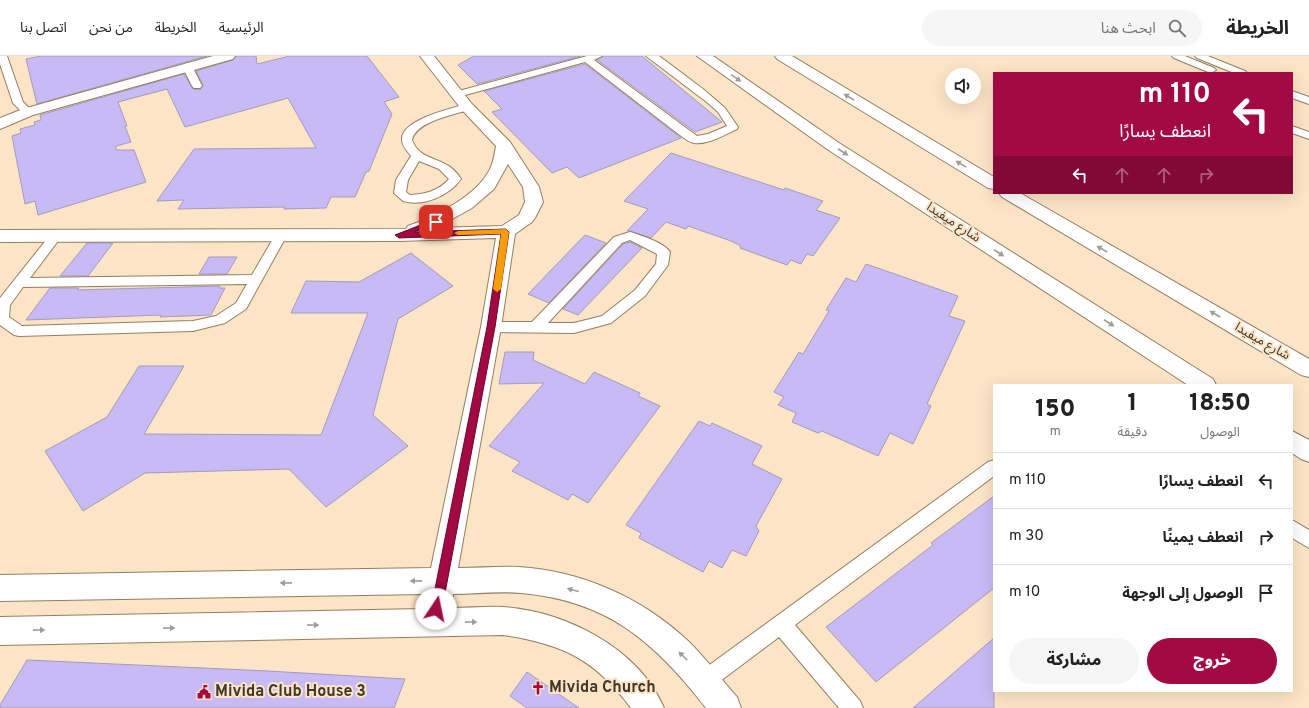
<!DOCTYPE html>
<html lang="ar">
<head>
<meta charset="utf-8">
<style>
	body { margin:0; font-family:Overpass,"Noto Sans Arabic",sans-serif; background:#f6f6f6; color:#222; direction:rtl; height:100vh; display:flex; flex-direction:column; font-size:15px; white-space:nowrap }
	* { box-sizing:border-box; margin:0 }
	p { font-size:13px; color:#767676 }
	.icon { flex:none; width:22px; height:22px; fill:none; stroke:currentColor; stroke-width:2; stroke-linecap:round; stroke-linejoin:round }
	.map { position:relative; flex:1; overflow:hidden; direction:ltr }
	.side { position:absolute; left:993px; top:328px; width:300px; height:308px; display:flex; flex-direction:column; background:#fff; border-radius:0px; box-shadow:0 4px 16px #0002; direction:rtl }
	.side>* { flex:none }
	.guide { position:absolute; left:993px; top:16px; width:300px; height:122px; border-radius:0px; box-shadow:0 4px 16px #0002; direction:rtl; background:#a30a44; color:#fff; overflow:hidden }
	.buttons { position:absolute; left:945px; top:12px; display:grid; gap:8px }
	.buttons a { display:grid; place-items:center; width:36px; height:36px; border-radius:50%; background:#fff; box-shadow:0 4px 16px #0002; font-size:20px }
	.pin { position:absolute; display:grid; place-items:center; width:34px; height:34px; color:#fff; margin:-17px; border-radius:8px; box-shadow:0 2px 6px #0006 }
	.me { position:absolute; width:44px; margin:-22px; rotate:11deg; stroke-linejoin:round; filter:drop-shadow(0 0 3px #0008) }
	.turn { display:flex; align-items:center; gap:14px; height:84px; padding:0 16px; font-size:18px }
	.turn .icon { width:52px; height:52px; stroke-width:2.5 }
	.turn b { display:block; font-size:28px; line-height:34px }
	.lanes { display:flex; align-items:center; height:38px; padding:0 16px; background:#0003; justify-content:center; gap:20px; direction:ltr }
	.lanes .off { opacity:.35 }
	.eta { display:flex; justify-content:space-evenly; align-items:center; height:68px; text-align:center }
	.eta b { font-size:24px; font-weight:800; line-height:28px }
	.primary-button { display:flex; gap:8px; margin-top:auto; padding:8px 16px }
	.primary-button a { flex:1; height:46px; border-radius:24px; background:#a30a44; color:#fff; font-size:16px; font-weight:800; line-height:46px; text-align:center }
	.primary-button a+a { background:#f6f6f6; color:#222 }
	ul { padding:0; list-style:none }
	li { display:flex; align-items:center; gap:12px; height:56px; padding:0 16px; border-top:1px solid #e0e0e0 }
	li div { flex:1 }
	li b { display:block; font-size:15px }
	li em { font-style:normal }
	header { display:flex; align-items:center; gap:24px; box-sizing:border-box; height:56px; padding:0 20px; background:#fff; border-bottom:1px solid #e0e0e0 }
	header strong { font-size:19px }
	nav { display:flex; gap:22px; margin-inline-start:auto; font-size:14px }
	.search { width:280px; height:36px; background:#f6f6f6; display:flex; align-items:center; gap:10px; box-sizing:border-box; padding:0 14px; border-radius:22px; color:#767676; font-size:15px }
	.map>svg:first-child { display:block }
	.building { fill:#c8bbf5; stroke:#a29bbb }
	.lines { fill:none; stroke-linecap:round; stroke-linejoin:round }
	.lane-casing { stroke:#947e63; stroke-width:2 }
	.street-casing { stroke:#947e63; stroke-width:2 }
	.secondary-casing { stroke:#947e63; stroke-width:2 }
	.lane { fill:#fff; fill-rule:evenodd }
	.street { fill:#fff; fill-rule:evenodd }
	.secondary { fill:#fff; fill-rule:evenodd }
	.oneway { fill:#a09c96 }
	.route { fill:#a30a44; stroke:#6a062c }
	.slow { fill:#f59e0b }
	.labels { text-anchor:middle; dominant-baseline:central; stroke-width:4; stroke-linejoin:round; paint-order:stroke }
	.street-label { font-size:13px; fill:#41382c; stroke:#fce4c6 }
	.near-poi-label { font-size:16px; font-weight:bold; fill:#41382c; stroke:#fce4c6; text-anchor:start }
</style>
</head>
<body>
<header>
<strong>الخريطة</strong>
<div class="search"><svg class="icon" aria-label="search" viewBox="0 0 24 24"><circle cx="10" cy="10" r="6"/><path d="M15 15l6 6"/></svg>ابحث هنا</div>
<nav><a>الرئيسية</a><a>الخريطة</a><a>من نحن</a><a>اتصل بنا</a></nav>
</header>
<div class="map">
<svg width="1309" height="652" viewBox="0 0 1309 652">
	<rect width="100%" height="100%" fill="#fce4c6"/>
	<path class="building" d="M41,0H207L37,48L26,3Z
		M236,0H256L257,8L290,0H367L399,41L384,46L392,58L369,115L366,116L355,141H331L326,152L284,153L285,151L178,153L184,144L157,145L194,93L316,92L288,42L185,71L167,33L118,46L127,70H125L131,86L116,90V94H134L146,126L38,159L35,145L25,148L12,80L21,77L20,73L35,69L34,66L41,64L40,59L184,18L193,33L200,34L203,29L196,15L233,4Z
		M474,0H581L477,28L458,9Z
		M603,0H642L722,66L695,76L597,4Z
		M585,8L676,78L681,82L579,122L567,111L552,117L492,56L502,53L484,35Z
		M671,97L784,134L785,132L823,145L816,154L840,162L813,200L807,198L801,208L791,204L787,209L740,192L741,190L731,185L688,170L686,173L666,166L651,182L630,175H627L648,153L624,145Z
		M585,179L606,187L549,247L528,238Z
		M630,186L642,192L578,259L563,253L623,188Z
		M87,187H113L88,220H60Z
		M411,197L453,230L398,263L373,359L408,390L326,451L289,413L145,417L83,455L45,395L107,361L139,310H184L144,378L321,379L368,257H291L306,225L359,226Z
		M209,201H237L227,218H199Z
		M866,208L958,240L949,260L965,265L927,348L931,350L913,388L890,377L878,400L822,375L818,377L792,366L796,357L778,349L784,341L774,336L799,296L803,298L829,255L826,254L846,222L856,226Z
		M220,230L219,232H225L211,259L160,261L161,259L26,264L50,232H79L77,234Z
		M505,296H534L533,304L585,328L594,316L640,337L638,340L660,350L588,447L572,438L568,444L512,415L520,406L489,390L544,327L499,328Z
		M699,365L710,370L712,367L762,390L752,408L782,423L756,470L759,475L746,500L732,494L722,512L709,505L703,516L639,482L641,477L626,469Z
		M994,440V532L876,626L826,571L933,489L931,487Z
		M994,582V652H913Z
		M27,604L268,615L405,623L394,652H0V649Z
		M527,616L579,652H527L510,640Z"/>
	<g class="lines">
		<g class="lane-casing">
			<path id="lane" d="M0,0H7L23,46L33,56L32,58H24L13,47L0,8Z
				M587,0H602L594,4L697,80L708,78L727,70L718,56L708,47L646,0H659L703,33L725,52L738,71L737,73C724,79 708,89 694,87C688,86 682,80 677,77L585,6L458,41L453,38L455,36Z
				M1172,0H1185L1214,12L1216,14L1211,17L1208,16L1174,2Z
				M1195,0H1208L1245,15L1247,17H1234L1197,2Z
				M187,7L192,10L202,30L200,32H194L192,30L182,10Z
				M1292,35L1309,41V48L1292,42Z
				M467,48L471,49L472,51L471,53C454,59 416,65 412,84C421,108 446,98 461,123C449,140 423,151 403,145L394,137L396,124L411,100C408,96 402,90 402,84C400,64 452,52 467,48ZM419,105L439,113L449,123C439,135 425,138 410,139L406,136L408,124Z
				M1292,70L1309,76V83L1292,77Z
				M281,175L285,176L287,179L246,253L225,267L193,275L19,280L14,279L0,269V242L51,178H59L61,181L30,222L252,219L277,176ZM247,228L236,247L216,260L193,265L22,270L9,261L10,249L23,231Z
				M630,176C640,179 665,187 670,196L668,209L645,240L611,267L574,277L491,276L486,275L484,271L486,267L491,266H532L614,181ZM630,184L657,198L656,208L635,234L602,260L574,267H548L622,187Z
				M994,404V420L795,569L860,645L863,652H839L779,581L711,632L704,635L697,632L694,625L697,618L988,406Z
				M1292,464L1309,474V492L1292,482Z"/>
		</g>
		<g class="street-casing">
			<path id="street" d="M213,0H235L233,3L33,59L0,73V62L23,53Z
				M420,0H434L472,48L510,86L539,131L543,146L535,162L532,166L515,178L501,271L458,512C478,512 499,510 519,511C581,515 641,541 687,584C705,601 720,622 737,641L741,652H706C655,586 607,544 520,537C498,535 475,538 453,538L451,552C468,552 486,550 503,551C565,555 639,592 664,652H631C595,603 562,588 503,579L0,589V561L423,553L426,538L0,545V519L431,512L481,271L496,182L399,185L0,186V174L406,173L408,170C436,160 482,138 492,108C494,102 495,96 496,90L462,54ZM508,108L523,131L525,146L519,159L502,170L436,172L472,152L494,133Z"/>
		</g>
		<g class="secondary-casing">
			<path id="secondary" d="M697,0H713L839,87L1213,323L1216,329H1188L827,93Z
				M775,0H792L994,121V133L988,132L777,3Z
				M999,137H1020L1309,303V321L1301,319L1002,141Z
				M1292,375L1309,384V406L1301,403L1292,397Z"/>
		</g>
		<use href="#lane" class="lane"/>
		<use href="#street" class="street"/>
		<use href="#secondary" class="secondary"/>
	</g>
	<defs><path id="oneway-solid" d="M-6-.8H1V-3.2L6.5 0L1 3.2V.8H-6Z"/></defs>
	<g class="oneway">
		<use href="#oneway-solid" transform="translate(736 22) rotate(35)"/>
		<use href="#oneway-solid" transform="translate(849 41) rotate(-149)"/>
		<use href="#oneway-solid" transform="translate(843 96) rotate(33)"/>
		<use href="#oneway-solid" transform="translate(961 108) rotate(-149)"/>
		<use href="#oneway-solid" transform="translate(1102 193) rotate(-150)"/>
		<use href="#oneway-solid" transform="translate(999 197) rotate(33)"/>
		<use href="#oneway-solid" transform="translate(1215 258) rotate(-150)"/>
		<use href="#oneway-solid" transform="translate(1109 267) rotate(33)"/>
		<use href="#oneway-solid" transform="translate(416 525) rotate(179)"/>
		<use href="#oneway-solid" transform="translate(286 527) rotate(179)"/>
		<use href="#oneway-solid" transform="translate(573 534) rotate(-165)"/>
		<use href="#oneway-solid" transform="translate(471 566) rotate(-1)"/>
		<use href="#oneway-solid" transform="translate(313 569) rotate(-1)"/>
		<use href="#oneway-solid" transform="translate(169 572) rotate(-1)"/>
		<use href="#oneway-solid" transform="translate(39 574) rotate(-1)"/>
		<use href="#oneway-solid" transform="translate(683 600) rotate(-135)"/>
	</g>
	<path class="route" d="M436,163L438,164V167L414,176L506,173L509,176L495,271L442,553L441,557L436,558L432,557L431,553L487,271L501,178L399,182L395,179Z"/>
	<path class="slow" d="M506,173L509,176L501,233L497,236L493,233L501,178L458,179L454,177L458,175Z"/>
	<defs>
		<g id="church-bare" transform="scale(1.08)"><path d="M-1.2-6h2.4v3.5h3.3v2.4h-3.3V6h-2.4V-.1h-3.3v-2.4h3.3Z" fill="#a30a44" stroke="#fce4c6" stroke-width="2.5" paint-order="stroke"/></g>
		<g id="civic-bare" transform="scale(1.08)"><path d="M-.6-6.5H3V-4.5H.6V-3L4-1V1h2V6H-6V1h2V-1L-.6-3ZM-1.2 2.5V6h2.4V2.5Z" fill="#a30a44" stroke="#fce4c6" stroke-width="2.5" paint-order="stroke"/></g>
	</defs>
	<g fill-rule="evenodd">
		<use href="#church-bare" x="538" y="632"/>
		<use href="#civic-bare" x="204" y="636"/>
	</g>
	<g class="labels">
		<g class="street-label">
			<text transform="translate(953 167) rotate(33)">شارع ميفيدا</text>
			<text transform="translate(1262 286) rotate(30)">شارع ميفيدا</text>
		</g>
		<g class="near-poi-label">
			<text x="549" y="632">Mivida Church</text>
			<text x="215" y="636">Mivida Club House 3</text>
		</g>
	</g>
</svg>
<div class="buttons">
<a><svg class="icon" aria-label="sound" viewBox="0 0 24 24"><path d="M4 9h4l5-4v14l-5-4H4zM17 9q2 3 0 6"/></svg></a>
</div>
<div class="pin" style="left:436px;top:166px;background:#d93025"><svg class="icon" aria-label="arrive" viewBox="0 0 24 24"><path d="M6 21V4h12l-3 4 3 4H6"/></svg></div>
<svg class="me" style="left:436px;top:553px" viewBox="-20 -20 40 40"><circle r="19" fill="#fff"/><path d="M0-13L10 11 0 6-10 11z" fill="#a30a44"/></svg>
<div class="guide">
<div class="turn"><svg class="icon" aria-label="left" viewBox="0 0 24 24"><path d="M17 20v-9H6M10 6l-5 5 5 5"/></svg><div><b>110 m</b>انعطف يسارًا</div></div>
<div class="lanes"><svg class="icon" aria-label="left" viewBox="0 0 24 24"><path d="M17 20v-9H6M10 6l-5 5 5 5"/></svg><svg class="icon off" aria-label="ahead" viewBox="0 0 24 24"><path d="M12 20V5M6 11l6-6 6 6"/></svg><svg class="icon off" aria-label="ahead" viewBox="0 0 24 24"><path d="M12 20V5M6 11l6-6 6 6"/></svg><svg class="icon off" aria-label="right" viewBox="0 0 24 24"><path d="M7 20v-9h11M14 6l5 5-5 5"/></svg></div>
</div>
<section class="side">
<div class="eta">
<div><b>18:50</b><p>الوصول</p></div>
<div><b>1</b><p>دقيقة</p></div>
<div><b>150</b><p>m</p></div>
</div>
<ul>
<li><svg class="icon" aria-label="left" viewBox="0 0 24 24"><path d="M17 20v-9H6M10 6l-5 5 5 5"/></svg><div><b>انعطف يسارًا</b></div><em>110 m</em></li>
<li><svg class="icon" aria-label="right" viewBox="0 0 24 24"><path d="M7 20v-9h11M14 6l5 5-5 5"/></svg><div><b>انعطف يمينًا</b></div><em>30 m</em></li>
<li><svg class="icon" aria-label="arrive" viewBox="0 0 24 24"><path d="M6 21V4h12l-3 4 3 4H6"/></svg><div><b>الوصول إلى الوجهة</b></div><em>10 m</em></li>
</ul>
<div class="primary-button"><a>خروج</a><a>مشاركة</a></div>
</section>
</div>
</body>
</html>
